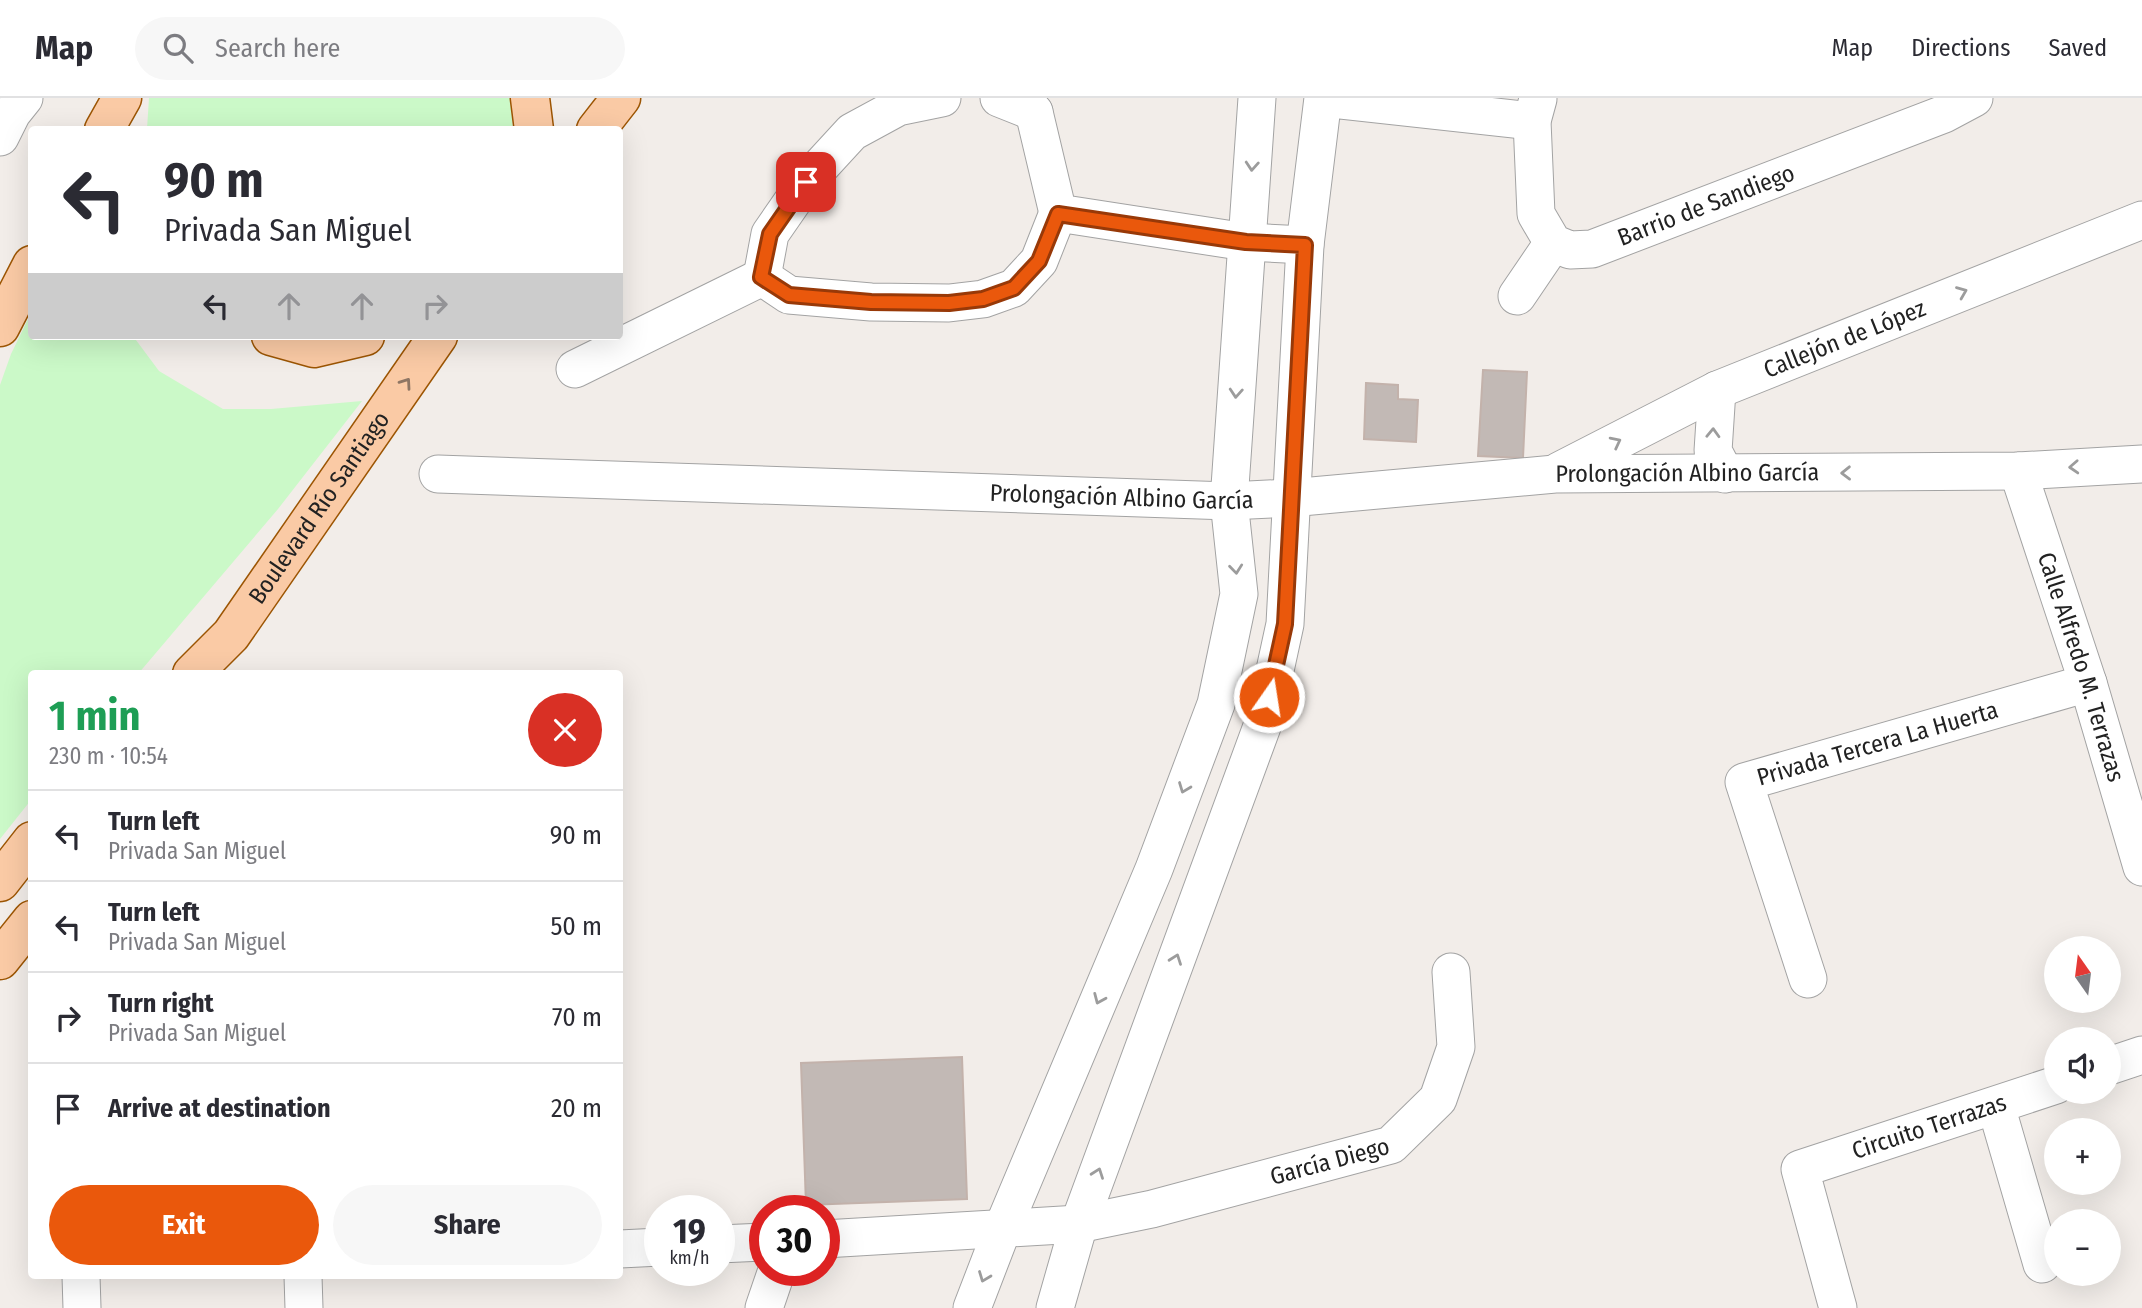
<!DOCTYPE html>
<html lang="en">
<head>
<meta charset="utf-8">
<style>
	body { margin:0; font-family:"Fira Sans Condensed",sans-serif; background:#f7f7f7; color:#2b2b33; height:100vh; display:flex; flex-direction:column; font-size:26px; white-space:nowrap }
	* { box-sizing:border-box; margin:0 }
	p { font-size:23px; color:#7c7c81 }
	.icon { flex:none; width:38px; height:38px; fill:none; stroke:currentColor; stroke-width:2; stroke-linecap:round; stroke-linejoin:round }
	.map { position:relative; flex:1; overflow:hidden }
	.panel { position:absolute; left:28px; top:572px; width:595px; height:609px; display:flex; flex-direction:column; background:#fff; border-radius:7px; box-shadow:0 7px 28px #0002 }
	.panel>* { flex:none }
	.guide { position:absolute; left:28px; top:28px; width:595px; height:214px; border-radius:7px; box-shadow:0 7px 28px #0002; background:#fff; color:#2b2b33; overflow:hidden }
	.needle { width:46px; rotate:346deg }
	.buttons { position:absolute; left:2044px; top:838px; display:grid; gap:14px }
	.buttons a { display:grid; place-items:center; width:77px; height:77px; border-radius:50%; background:#fff; box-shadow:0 7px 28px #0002; font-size:35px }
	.speed { position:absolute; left:644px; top:1097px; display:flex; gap:14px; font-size:35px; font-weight:700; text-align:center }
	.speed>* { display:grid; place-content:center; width:91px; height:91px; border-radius:50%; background:#fff; box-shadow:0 7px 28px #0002; line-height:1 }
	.speed small { font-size:18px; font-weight:400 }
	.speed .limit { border:10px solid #d22; background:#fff; color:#111 }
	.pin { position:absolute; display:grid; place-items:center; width:60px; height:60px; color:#fff; margin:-30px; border-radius:14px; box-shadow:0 4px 10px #0006 }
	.me { position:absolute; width:77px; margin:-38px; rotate:13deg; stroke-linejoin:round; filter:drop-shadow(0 0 5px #0008) }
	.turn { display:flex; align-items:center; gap:24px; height:147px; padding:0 21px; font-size:32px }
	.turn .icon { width:91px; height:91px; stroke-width:2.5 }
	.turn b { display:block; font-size:49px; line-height:60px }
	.lanes { display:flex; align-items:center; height:66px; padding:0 21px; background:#0003; justify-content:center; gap:35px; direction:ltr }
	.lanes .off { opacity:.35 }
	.round { display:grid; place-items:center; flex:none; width:74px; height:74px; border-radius:37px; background:#f7f7f7 }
	.overview { display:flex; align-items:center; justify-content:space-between; height:119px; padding:0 21px }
	h1 { font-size:42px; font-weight:700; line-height:52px; color:#1e9e55 }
	.action { display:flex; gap:14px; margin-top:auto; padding:14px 21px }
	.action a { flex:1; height:80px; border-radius:42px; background:#ea580c; color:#fff; font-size:28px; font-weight:700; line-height:80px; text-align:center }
	.action a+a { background:#f7f7f7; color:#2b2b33 }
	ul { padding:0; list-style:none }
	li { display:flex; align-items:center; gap:21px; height:91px; padding:0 21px; border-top:2px solid #e1e1e2 }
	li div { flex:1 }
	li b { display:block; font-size:26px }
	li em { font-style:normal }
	header { display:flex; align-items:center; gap:42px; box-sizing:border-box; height:98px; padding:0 35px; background:#fff; border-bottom:2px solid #e1e1e2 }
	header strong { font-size:33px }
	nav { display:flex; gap:38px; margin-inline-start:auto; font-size:24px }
	.search { width:490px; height:63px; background:#f7f7f7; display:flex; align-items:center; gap:18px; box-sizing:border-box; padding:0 24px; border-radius:38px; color:#7c7c81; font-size:26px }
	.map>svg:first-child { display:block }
	.park { fill:#cbf9c8 }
	.building { fill:#c2b9b5; stroke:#c3b2ab; stroke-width:2 }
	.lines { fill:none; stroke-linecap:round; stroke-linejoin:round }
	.minor-casing { stroke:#a3a3a3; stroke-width:39 }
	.major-casing { stroke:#9c5503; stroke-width:41 }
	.minor { stroke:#fff; stroke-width:37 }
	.major { stroke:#facaa5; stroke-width:38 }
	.oneway { stroke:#9c9c9c }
	.oneway2 { stroke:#8e7664 }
	.route-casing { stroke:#983908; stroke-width:18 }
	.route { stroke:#ea580c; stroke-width:12 }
	.labels { text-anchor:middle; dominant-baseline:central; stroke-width:5; stroke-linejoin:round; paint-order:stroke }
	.street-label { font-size:24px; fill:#222; stroke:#fff }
</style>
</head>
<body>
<header>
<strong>Map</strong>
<div class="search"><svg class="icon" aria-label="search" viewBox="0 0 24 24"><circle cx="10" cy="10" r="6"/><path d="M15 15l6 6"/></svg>Search here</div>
<nav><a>Map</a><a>Directions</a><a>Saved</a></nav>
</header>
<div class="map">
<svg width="2142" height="1210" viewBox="0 0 2142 1210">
	<rect width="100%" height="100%" fill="#f2ede9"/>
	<path class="park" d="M149,0H510L513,31H147Z
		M31,215L32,238H133L159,273L223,311H271L362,303L278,411L138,576H32L31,702L0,741V287L11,256Z"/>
	<path class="building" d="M1483,272L1527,274L1523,360L1478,358Z
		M1366,285L1398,287V301L1418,302L1416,344L1364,341Z
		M962,959L967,1101L806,1107L801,965Z"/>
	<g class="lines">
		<g class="minor-casing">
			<g id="minor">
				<path d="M999,0L1034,14"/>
				<path id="s1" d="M1538,1L1532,23L1536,116L1553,145L1570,152L1592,151L1944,16L1974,0"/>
				<path d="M1034,14L1058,115L1246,144L1305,147"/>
				<path d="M0,39L12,15L24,0"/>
				<path d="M762,179L789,197L871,204L949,205L983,201L1014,190L1039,163L1058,115"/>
				<path d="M762,179L770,136L806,84L852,34L898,9L942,0"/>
				<path d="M1517,198L1553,145"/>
				<path d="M575,271L762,179"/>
				<path d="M1717,292L1713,353L1725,376"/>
				<path id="s2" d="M1559,373L1717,292L2142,122"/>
				<path id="s3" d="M2018,373L2088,585L2142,769"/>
				<path id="s4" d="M438,376L1229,403L1290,400L1555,376L2018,373L2142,366"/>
				<path id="s5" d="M1808,881L1744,684L2088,585"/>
				<path d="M2109,968L2142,957"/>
				<path d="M1996,1008L2042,1166"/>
				<path id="s6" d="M824,1141L1079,1126L1152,1111L1391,1047L1438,1001L1456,949L1451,874"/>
				<path d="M719,1146L765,1144"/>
				<path d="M620,1151L660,1149"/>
				<path d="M81,1178L82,1210"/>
				<path d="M303,1178L304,1210"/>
				<path d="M764,1210L777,1172"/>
				<path d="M972,1210L1002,1132L1154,771L1216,606L1239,496L1229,403L1257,0"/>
				<path d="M1055,1210L1079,1126L1264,623L1285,526L1305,147L1323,0L1532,23"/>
				<path id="s7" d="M1838,1210L1800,1071L2056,987"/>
			</g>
		</g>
		<g class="major-casing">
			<g id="major">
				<path d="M530,0L534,32"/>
				<path d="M104,32L122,0"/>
				<path d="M596,32L621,0"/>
				<path d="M0,229L32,167"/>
				<path d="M271,238L314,250L365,238"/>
				<path id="s8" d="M192,576L231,537L438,238"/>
				<path d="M0,784L32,743"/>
				<path d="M0,862L32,822"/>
			</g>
		</g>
		<use href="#minor" class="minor"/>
		<use href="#major" class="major"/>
	</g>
	<defs><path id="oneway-chevron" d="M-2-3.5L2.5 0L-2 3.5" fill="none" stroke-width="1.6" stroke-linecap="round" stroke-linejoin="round" transform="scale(1.75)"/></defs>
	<g class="oneway">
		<use href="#oneway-chevron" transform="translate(1252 68) rotate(94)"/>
		<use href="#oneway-chevron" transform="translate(1962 194) rotate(-22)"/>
		<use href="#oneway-chevron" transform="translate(1236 295) rotate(94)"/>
		<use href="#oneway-chevron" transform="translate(1713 335) rotate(-88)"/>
		<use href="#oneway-chevron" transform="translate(1616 344) rotate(-27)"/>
		<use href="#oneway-chevron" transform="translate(2074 369) rotate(177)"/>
		<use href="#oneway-chevron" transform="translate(1846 375) rotate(179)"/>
		<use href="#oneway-chevron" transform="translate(1236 471) rotate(84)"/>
		<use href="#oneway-chevron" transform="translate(1184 690) rotate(111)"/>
		<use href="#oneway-chevron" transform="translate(1176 861) rotate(-70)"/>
		<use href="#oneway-chevron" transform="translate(1099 901) rotate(113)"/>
		<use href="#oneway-chevron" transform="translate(1098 1075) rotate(-70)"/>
		<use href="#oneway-chevron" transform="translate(984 1179) rotate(111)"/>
	</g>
	<use class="oneway2" href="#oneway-chevron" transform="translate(406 285) rotate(-55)"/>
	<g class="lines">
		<g class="route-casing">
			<path id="route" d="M806,84L770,136L761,179L789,197L871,204L949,205L983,201L1014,190L1039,163L1058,116L1246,144L1305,147L1285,526L1269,599"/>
		</g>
		<use href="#route" class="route"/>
	</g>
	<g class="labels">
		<g class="street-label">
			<text stroke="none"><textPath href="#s1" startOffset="312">Barrio de Sandiego</textPath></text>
			<text stroke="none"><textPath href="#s2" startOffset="315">Callejón de López</textPath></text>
			<text stroke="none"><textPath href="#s4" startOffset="1251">Prolongación Albino García</textPath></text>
			<text stroke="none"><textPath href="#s4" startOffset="684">Prolongación Albino García</textPath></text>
			<text stroke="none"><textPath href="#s8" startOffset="210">Boulevard Río Santiago</textPath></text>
			<text stroke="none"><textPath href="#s3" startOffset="206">Calle Alfredo M. Terrazas</textPath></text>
			<text stroke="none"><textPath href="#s5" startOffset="346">Privada Tercera La Huerta</textPath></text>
			<text stroke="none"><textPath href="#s7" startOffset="280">Circuito Terrazas</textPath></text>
			<text stroke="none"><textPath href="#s6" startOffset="514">García Diego</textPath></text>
		</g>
	</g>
</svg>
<div class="buttons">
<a><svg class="needle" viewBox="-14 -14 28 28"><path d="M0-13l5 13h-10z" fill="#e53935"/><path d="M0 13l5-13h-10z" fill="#7c7c81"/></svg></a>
<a><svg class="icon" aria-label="sound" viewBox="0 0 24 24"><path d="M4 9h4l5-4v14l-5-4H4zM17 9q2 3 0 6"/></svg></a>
<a>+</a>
<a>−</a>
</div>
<div class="speed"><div>19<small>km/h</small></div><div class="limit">30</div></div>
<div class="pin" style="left:806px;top:84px;background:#d93025"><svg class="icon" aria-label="arrive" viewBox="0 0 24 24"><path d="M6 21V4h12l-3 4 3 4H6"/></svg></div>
<svg class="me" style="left:1269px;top:599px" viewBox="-20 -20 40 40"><circle r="17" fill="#ea580c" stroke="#fff" stroke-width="3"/><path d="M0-11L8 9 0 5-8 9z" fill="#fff"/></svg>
<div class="guide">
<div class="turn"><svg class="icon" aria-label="left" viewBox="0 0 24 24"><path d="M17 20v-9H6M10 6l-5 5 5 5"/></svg><div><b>90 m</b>Privada San Miguel</div></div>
<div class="lanes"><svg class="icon" aria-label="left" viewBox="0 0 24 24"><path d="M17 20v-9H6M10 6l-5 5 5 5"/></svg><svg class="icon off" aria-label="ahead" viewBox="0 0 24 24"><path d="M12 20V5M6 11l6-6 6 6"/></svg><svg class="icon off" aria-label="ahead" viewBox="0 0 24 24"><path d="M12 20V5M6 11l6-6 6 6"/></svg><svg class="icon off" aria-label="right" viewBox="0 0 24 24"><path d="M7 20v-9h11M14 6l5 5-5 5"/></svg></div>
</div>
<section class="panel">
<div class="overview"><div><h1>1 min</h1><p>230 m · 10:54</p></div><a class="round" style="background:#d93025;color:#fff"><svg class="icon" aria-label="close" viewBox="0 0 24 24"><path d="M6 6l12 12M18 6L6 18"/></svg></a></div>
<ul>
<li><svg class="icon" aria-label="left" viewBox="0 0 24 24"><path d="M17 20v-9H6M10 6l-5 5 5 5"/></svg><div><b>Turn left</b><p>Privada San Miguel</p></div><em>90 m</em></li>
<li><svg class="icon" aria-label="left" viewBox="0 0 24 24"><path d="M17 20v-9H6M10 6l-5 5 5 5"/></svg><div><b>Turn left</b><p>Privada San Miguel</p></div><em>50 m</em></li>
<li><svg class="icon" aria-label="right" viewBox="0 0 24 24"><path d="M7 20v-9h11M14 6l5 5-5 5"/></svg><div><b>Turn right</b><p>Privada San Miguel</p></div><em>70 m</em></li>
<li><svg class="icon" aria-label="arrive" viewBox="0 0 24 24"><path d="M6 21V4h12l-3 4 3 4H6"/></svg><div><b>Arrive at destination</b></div><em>20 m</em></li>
</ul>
<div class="action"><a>Exit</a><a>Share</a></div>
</section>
</div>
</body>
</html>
